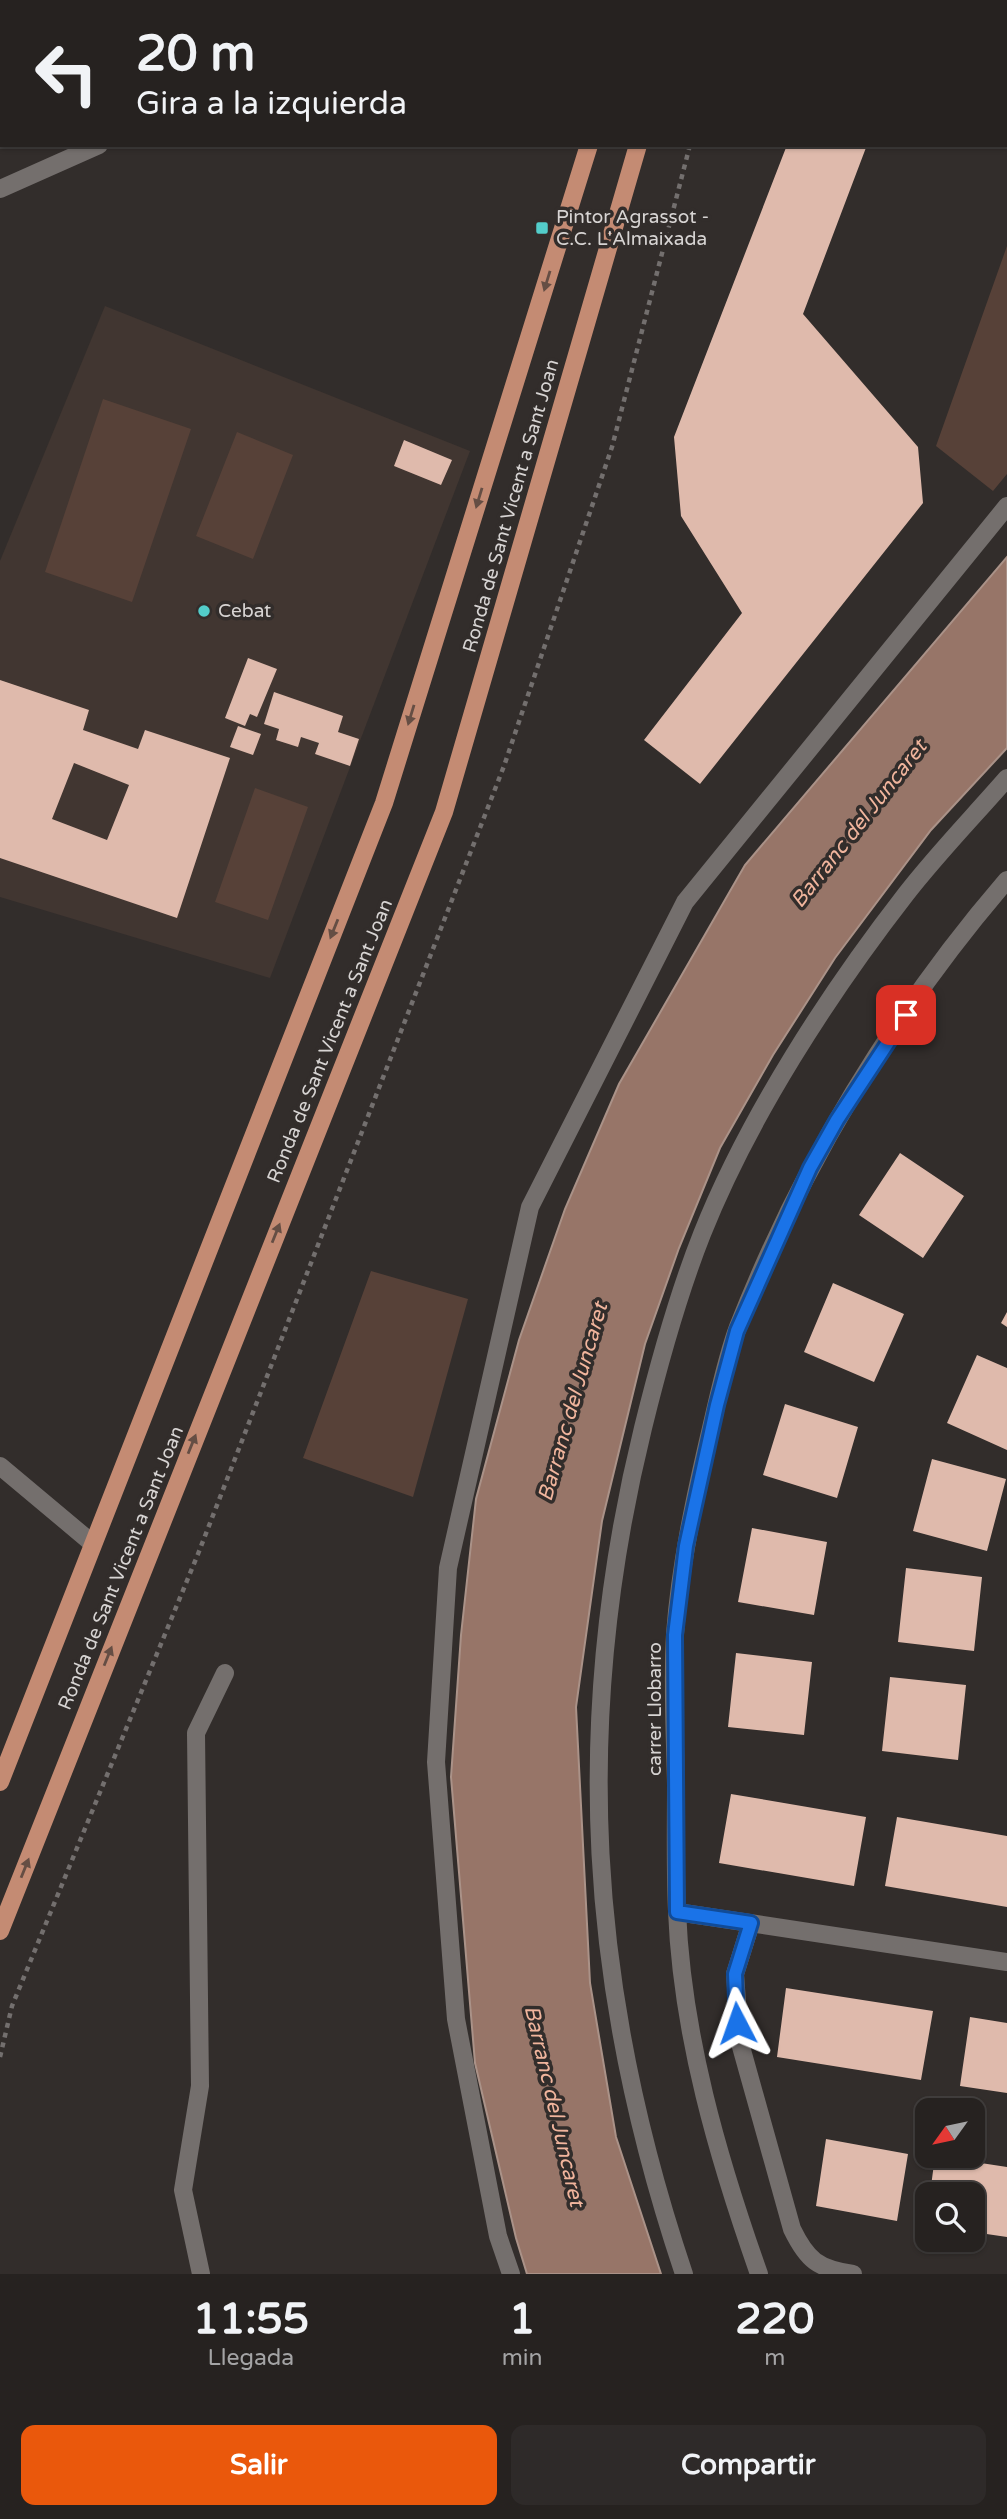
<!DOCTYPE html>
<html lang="es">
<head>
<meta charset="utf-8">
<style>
	body { margin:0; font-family:"Varela Round",sans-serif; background:#2e2a29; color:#f1f3f6; height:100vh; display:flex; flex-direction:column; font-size:26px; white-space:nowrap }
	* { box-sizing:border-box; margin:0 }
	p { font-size:23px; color:#a4a4a5 }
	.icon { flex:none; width:38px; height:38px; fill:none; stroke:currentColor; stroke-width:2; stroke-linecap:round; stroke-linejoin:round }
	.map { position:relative; height:2274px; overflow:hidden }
	.side { display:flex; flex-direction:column; background:#262220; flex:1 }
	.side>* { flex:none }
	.banner { position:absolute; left:0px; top:0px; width:1008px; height:147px; box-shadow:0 2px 5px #0004,0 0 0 2px #423f3e; background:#262220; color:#f1f3f6; overflow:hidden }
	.needle { width:46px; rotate:237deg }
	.buttons { position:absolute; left:915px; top:2098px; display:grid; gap:14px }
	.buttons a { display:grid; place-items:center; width:70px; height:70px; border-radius:14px; background:#262220; box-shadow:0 2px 5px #0004,0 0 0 2px #423f3e; font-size:35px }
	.pin { position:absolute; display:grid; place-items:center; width:60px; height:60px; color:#fff; margin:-30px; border-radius:14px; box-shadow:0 4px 10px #0006 }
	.me { position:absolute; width:77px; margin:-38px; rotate:356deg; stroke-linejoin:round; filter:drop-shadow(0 0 5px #0008) }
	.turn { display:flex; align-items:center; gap:24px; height:147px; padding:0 21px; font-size:32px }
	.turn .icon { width:91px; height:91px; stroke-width:2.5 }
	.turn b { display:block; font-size:49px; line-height:60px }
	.eta { display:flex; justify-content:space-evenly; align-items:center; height:119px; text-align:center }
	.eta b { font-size:42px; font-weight:700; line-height:49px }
	.primary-button { display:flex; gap:14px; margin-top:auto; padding:14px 21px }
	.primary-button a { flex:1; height:80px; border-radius:14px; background:#ea580c; color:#fff; font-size:28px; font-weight:700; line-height:80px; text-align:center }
	.primary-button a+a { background:#2e2a29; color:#f1f3f6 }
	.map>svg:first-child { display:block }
	.built { fill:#413631 }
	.green { fill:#574138 }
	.water { fill:#977568; stroke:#aa9288; stroke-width:2 }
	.building { fill:#dfbaac; fill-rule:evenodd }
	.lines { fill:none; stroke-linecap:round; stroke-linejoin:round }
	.path { stroke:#736f6e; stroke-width:4.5; stroke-dasharray:5 5; stroke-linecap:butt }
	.service { stroke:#746f6d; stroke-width:18 }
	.minor { stroke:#746f6d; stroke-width:18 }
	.primary { stroke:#c48b73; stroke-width:18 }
	.oneway { fill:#654e44 }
	.route-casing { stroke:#114b97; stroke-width:18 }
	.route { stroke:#1a73e8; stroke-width:12 }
	.poi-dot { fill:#53cdca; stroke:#322d2b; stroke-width:2.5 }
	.labels { text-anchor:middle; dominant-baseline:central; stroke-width:7; stroke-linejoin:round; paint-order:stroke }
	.poi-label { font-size:19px; fill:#d7d4d3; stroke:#322d2b; text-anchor:start }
	.street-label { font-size:19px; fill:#d7d4d3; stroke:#322d2b }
	.water-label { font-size:21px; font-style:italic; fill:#f1b59d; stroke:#322d2b }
</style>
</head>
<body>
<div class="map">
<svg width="1007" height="2274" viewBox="0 0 1007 2274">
	<rect width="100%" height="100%" fill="#322d2b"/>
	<path class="built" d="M105,306L470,451L270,978L0,897V561Z"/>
	<path class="green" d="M1007,246V474L993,491L936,446Z
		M103,399L191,429L132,602L45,572Z
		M237,432L293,455L253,559L196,536Z
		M255,788L308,807L268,920L215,902Z
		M371,1271L468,1299L413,1497L303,1458Z"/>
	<path class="water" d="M1007,557V748L931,830L835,958L773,1055L720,1148L679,1248L645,1344L602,1521L576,1707L590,1983L616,2137L661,2274H527L516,2238L475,2063L451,1777L461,1635L476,1499L519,1340L565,1209L619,1084L745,865Z"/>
	<path class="building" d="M787,145H867L803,314L918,447L923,503L700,784L644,740L742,613L681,516L674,437Z
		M404,440L452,460L441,485L394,466Z
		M248,658L277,669L257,717L250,714L245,726L225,718Z
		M0,680L89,710L83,730L138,749L145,730L230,758L177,918L0,858ZM74,763L129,785L107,840L52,819Z
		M274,692L343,716L338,732L359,739L350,766L315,754L319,743L301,737L298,747L276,740L279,729L264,724Z
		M238,726L261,734L253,755L230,747Z
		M900,1153L964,1196L923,1258L859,1215Z
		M833,1283L904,1314L874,1382L804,1352Z
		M1007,1312V1327L1001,1323Z
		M977,1355L1007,1368V1450L947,1423Z
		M785,1404L858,1427L837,1498L763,1475Z
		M932,1459L1006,1479L987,1551L913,1531Z
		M752,1528L827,1542L814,1615L738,1602Z
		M906,1568L982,1577L974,1651L898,1642Z
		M736,1653L812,1662L804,1735L728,1727Z
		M890,1677L966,1685L958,1760L882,1751Z
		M731,1794L866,1817L854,1886L719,1863Z
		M897,1817L1007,1836V1907L885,1886Z
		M786,1988L933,2011L921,2080L777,2057Z
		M970,2017L1007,2023V2093L960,2086Z
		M826,2139L908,2154L897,2221L816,2206Z
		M935,2156L1007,2167V2237L973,2232V2194H930Z"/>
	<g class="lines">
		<path class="path" d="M0,2057L12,2006L198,1554L504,766L612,447L690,145"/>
		<path class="service" d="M511,2274L498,2236L456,2019L436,1762L448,1568L530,1207L685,902L1007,506
			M684,2274C588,1989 571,1721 643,1428C659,1363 677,1297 702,1234C748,1118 829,993 906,894C937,854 973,817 1007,778"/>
		<path class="minor" d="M562,0L569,2
			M840,0L847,2
			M426,2L430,0
			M700,2L704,0
			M1006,48H1007
			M0,189L99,145
			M0,1466L92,1543
			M677,1912L1007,1962
			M751,1923L735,1974L740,2043L792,2229C807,2260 818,2269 853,2274
			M201,2274L183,2190L200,2086L196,1733L225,1673
			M759,2274C718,2158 682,2035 677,1911C675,1869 676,1826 676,1784C675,1734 672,1683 675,1634C680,1565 695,1496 711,1428C719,1395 726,1359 738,1327C801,1166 894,1011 1007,880"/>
		<path class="primary" d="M633,2V0
			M679,2L680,0
			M0,1782L384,803L589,145
			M0,1931L444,812L638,145"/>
	</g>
	<defs><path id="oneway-solid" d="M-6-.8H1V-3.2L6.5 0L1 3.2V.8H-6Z" transform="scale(1.75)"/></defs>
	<g class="oneway">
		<use href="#oneway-solid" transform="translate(547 281) rotate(107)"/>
		<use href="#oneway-solid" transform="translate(479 498) rotate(107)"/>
		<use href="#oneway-solid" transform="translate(411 715) rotate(107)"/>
		<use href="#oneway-solid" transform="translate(334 929) rotate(112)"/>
		<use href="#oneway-solid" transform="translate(276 1233) rotate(-68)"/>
		<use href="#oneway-solid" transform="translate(192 1444) rotate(-68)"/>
		<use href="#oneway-solid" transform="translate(108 1656) rotate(-68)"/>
		<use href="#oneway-solid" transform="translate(25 1868) rotate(-68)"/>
	</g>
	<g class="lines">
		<g class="route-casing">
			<path id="route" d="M737,2023L735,1974L751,1923L677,1912L675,1635L686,1546L717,1405L737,1331L810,1168L837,1120L906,1015"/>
		</g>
		<use href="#route" class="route"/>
	</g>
	<g class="poi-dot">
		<rect x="535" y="221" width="14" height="14" rx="3.5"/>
		<circle cx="204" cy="611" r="7"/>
	</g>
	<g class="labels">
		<g class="poi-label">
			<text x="556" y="217">Pintor Agrassot -<tspan x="556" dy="22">C.C. L'Almaixada</tspan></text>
			<text x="218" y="611">Cebat</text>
		</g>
		<g class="street-label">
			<text transform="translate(511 506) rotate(-74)">Ronda de Sant Vicent a Sant Joan</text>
			<text transform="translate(330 1041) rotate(-68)">Ronda de Sant Vicent a Sant Joan</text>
			<text transform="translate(121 1568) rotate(-68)">Ronda de Sant Vicent a Sant Joan</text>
			<text transform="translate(655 1709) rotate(-90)">carrer Llobarro</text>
		</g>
		<g class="water-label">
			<text transform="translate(859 824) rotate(-52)">Barranc del Juncaret</text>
			<text transform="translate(573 1402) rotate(-74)">Barranc del Juncaret</text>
			<text transform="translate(554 2106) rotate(77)">Barranc del Juncaret</text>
		</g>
	</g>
</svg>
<div class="buttons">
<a><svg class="needle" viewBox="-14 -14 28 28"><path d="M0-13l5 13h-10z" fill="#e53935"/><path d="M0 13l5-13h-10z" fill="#a4a4a5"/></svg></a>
<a><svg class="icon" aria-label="search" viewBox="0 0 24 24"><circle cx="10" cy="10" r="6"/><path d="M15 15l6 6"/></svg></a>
</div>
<div class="pin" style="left:906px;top:1015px;background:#d93025"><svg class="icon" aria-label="arrive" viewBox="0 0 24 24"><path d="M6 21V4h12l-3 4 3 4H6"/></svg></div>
<svg class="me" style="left:737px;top:2023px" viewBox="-20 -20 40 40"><path d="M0-17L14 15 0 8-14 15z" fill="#1a73e8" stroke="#fff" stroke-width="4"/></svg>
<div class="banner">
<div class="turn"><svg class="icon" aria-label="left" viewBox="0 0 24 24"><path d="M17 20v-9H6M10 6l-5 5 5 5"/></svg><div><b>20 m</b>Gira a la izquierda</div></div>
</div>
</div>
<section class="side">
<div class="eta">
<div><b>11:55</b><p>Llegada</p></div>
<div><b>1</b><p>min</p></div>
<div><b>220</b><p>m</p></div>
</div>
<div class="primary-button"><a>Salir</a><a>Compartir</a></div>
</section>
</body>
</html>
